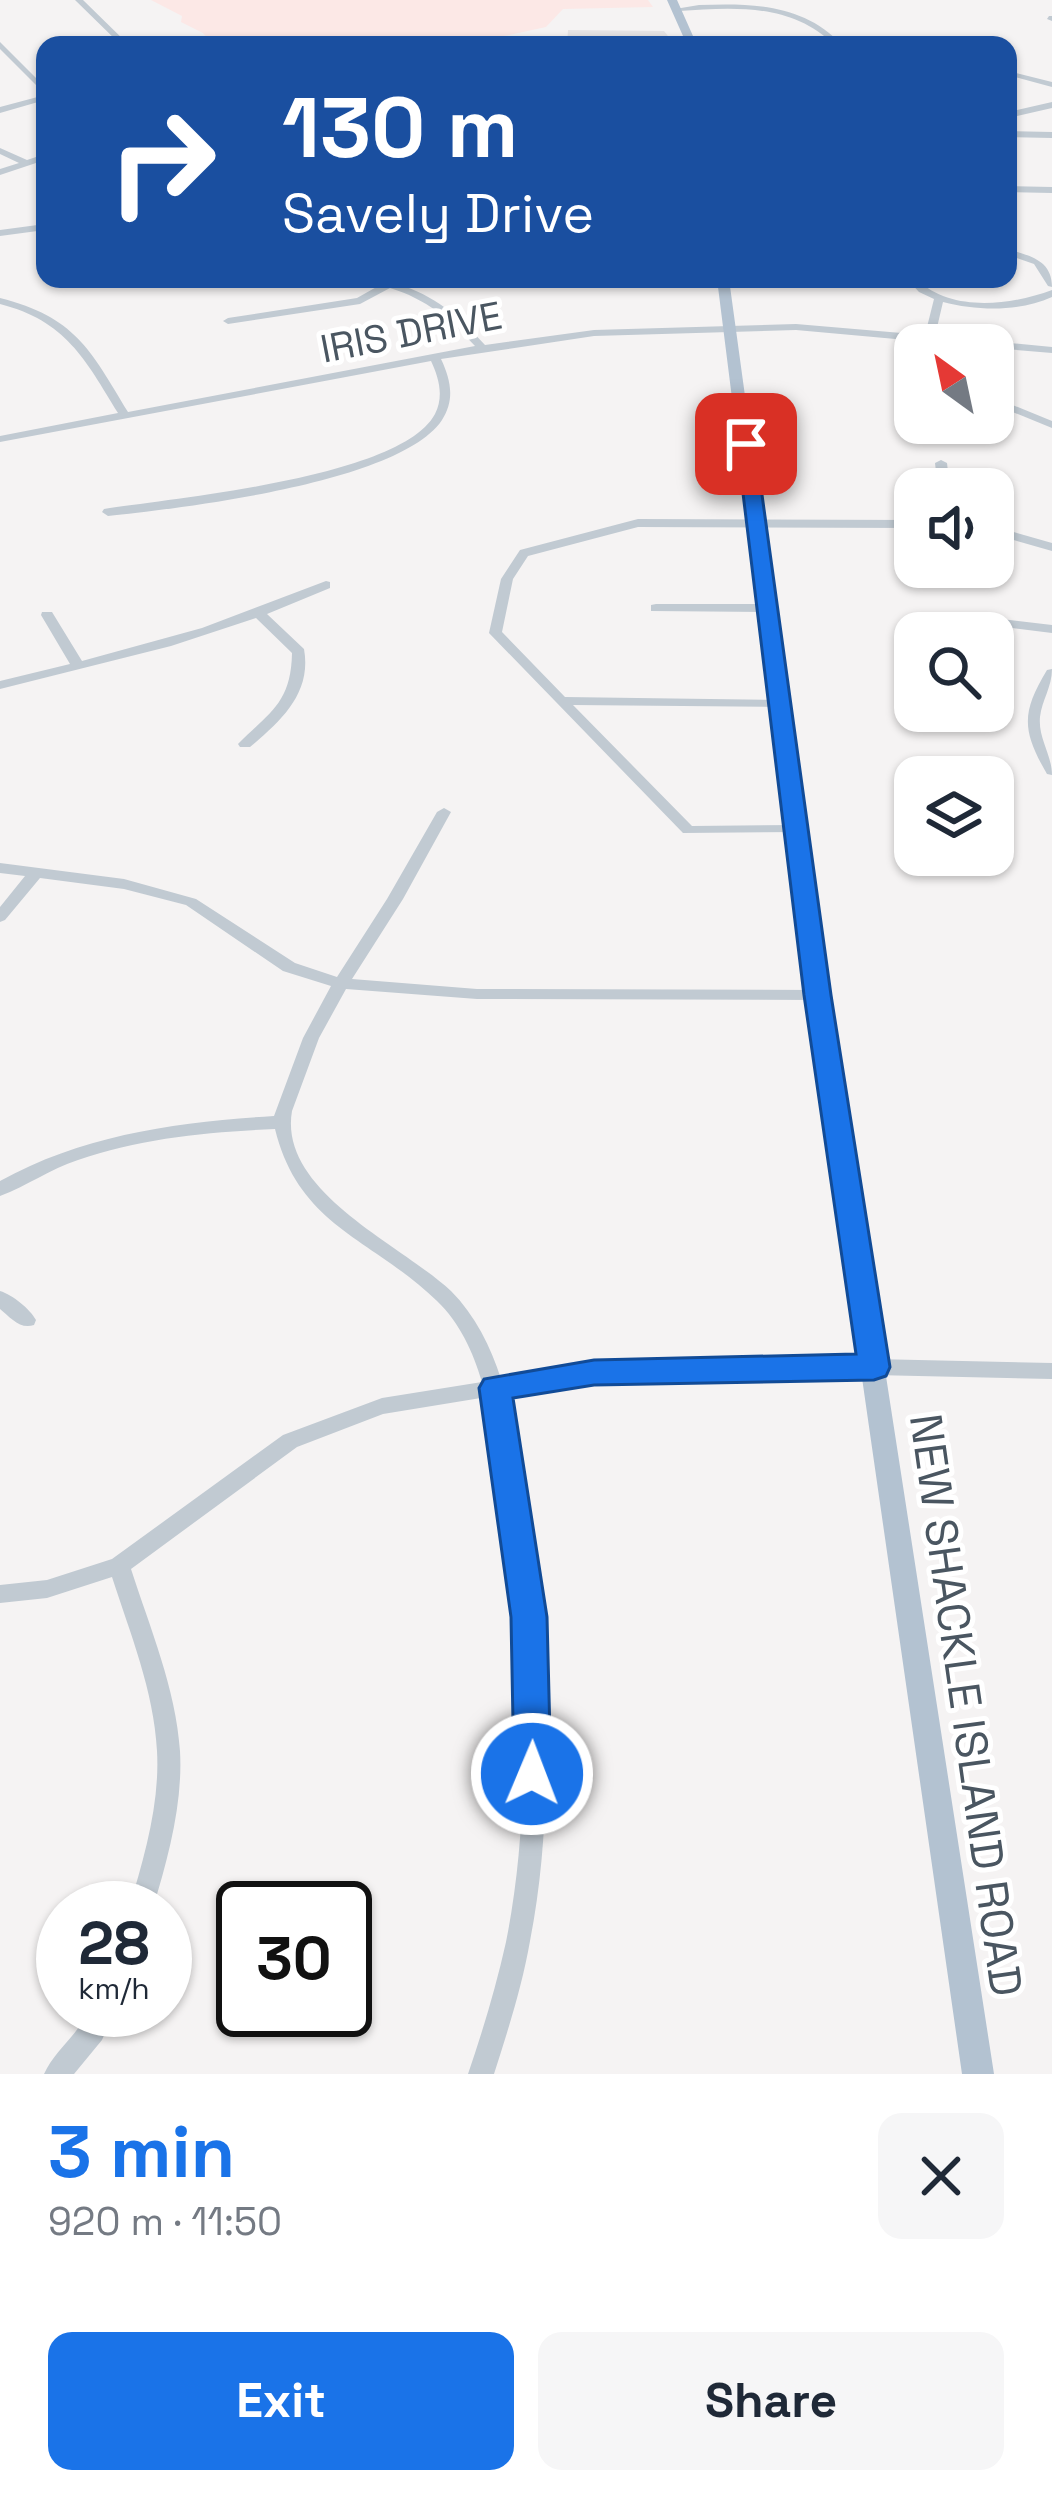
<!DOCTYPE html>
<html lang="en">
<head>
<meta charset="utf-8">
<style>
	body { margin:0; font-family:"Space Grotesk",sans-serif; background:#f6f6f7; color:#1f2937; height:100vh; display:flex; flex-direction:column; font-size:45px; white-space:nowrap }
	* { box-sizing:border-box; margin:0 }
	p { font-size:39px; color:#747a83 }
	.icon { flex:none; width:66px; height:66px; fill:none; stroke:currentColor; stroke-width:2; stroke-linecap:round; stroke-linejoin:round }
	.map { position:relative; height:2074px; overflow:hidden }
	.panel { display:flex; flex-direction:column; background:#fff; flex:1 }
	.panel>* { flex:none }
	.banner { position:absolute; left:36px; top:36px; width:981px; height:252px; border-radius:24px; box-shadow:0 3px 9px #0004; background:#1a4fa0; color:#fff; overflow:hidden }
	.needle { width:78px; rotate:327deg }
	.controls { position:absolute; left:894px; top:324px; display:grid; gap:24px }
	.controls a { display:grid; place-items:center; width:120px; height:120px; border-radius:24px; background:#fff; box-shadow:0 3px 9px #0004; font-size:60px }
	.speed { position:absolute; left:36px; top:1881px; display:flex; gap:24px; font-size:60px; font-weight:700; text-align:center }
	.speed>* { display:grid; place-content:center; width:156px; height:156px; border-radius:50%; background:#fff; box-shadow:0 3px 9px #0004; line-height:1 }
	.speed small { font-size:30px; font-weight:400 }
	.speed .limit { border:6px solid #111; border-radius:18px; background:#fff; color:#111 }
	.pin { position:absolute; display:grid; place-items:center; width:102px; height:102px; color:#fff; margin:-51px; border-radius:24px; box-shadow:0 6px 18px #0006 }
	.me { position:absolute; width:132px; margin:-66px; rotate:1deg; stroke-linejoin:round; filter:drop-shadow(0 0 9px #0008) }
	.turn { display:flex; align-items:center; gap:42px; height:252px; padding:0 48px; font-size:54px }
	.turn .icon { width:156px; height:156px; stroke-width:2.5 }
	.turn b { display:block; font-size:84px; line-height:102px }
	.round { display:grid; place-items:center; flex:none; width:126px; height:126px; border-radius:24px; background:#f6f6f7 }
	.overview { display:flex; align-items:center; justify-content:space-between; height:204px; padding:0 48px }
	h1 { font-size:72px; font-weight:700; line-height:90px; color:#1a73e8 }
	.cta { display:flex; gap:24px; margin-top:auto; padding:24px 48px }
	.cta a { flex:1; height:138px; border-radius:24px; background:#1a73e8; color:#fff; font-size:48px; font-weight:700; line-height:138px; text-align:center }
	.cta a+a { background:#f6f6f7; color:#1f2937 }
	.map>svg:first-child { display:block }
	.education { fill:#e6e4e5 }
	.medical { fill:#fce8e6 }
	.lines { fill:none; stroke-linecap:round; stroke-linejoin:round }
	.minor { fill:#c1cad2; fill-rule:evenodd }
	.major { fill:#b3c2d1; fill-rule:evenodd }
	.route { fill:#1a73e8; stroke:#114b97; stroke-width:3 }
	.labels { text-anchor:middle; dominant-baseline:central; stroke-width:10; stroke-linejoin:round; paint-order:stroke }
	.far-street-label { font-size:39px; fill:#4a5661; stroke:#fff }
	.street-label { font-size:45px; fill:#4a5661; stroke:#fff }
</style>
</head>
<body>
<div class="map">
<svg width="1052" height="2074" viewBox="0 0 1052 2074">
	<rect width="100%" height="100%" fill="#f5f3f3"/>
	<path class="education" d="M568,30L664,31L675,45H567Z"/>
	<path class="medical" d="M151,0H648L653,7L563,9L546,27L463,45H213L203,33L181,22L182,16Z"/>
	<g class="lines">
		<path class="minor" d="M75,0H83L129,45H121Z
			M699,5C752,3 804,4 842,45H834C792,3 734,7 679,11L675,9Z
			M1049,16H1052V21L1047,19Z
			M0,42L45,87V94L0,49Z
			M1008,71L1052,82V87L1008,75Z
			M45,95V100L0,113V107Z
			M1052,102V108L1008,118V112Z
			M1008,131L1052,132V138L1008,137Z
			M0,148L27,160L45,154V160L0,175V169L19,163L0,154Z
			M1008,186L1052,187V193L1008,192Z
			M45,224V230L0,236V230Z
			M1008,249C1030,256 1052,260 1052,287L1048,286L1034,264L1008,255Z
			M361,279L388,281L404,279L397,284C434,295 459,316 485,345L594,330L796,324L925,335L934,299L919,292L907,279H917C950,313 1012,305 1052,290V297C1019,312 978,311 943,302L935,336L1052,347V353L993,348V345H962L796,330L594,336L441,359C451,380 455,400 442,420C400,483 182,508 108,516L102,512L104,509C173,498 401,478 435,414C444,396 439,378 431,361L0,442V436L118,413C85,359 66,321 0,304V298C75,317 90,349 128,412L475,346C450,319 426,299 390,288L360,304L228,324L223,321L228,318L357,298L380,285Z
			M993,397L1052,421V428L993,404Z
			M941,460L947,463L950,489H938L935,463Z
			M638,519L915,520V528L638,527L528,556L513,579L502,632L565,697L786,700L788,703L781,707L573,705L692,826L797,825L802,826L804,829L802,832L683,833L489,633L501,579L520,550Z
			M993,526L1052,543V551L993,534Z
			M326,581L330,582V588L267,614L304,649C312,693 281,721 250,747H240L238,744C270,712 291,703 292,653L256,618L171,646L0,689V681L70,664L41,615L42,612H52L82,661L202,628Z
			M656,604H769L775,608L769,612L651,611V605Z
			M985,617L1052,625V633L980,624L979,621Z
			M1052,669C1052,687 1042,700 1040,717C1038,738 1052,755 1052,775L1047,774C1022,731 1021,713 1047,670Z
			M444,808L451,812L403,899L352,979L477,989L817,990L825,995L817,1000L477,999L346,989L319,1038L292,1111C278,1192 402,1245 451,1291C475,1315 491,1347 501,1379L594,1364L874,1359L1052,1363V1379L874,1375L594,1380L506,1394C520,1451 526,1508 533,1566C547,1690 554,1819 530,1941C522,1987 508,2030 494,2074H468C483,2030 496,1987 506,1942C531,1817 525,1686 511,1560C505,1505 499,1451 487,1397L383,1414L297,1447L131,1569C150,1628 176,1689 180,1751C183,1804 168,1858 153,1908H129C144,1858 160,1804 157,1751C154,1691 130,1633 112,1577L47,1598L0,1603V1585L47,1580L112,1559L283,1435L382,1398L482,1382C473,1352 460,1323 437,1301C372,1238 299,1227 275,1129C208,1132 141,1138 78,1160C50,1169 27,1186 0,1196V1181C85,1134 178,1122 274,1116L303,1038L331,986L283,971L186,905L124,889L40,878L5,920L0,922V907L25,876L0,873V863L124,879L196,899L295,963L337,977L387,899L437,812Z
			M0,1291C13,1295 30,1309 36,1320L34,1325C20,1330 10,1317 0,1309Z
			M89,2010H115L102,2040L74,2074H44C55,2050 79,2034 89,2010Z"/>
		<path class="major" d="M667,0H677L697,45H687Z
			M717,279H729L827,995L994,2074H962L807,995Z"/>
	</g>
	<path class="route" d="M746,439L755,444L831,995L890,1367L886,1376L874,1380L594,1385L513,1398L547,1617L551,1774L546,1786L532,1792L519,1786L514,1774L511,1617L479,1388L484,1379L594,1360L856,1354L804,995L737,444Z"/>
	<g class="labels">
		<g class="far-street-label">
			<text transform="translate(411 332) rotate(-11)">IRIS DRIVE</text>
		</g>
		<g class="street-label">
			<text transform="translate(966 1705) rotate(82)">NEW SHACKLE ISLAND ROAD</text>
		</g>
	</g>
</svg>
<div class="controls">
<a><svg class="needle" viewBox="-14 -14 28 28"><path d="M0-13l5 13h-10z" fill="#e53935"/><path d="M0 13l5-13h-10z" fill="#747a83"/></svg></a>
<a><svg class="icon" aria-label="sound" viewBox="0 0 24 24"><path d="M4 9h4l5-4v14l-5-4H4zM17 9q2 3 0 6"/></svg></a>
<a><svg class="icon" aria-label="search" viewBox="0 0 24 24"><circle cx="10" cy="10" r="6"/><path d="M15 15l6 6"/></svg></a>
<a><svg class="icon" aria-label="layers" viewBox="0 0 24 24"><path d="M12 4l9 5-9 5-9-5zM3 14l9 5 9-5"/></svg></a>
</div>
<div class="speed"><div>28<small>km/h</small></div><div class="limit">30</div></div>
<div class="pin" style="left:746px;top:444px;background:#d93025"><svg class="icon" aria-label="arrive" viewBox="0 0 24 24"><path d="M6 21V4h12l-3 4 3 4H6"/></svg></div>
<svg class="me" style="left:532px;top:1774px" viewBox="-20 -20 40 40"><circle r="17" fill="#1a73e8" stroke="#fff" stroke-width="3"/><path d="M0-11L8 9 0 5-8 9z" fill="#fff"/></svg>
<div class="banner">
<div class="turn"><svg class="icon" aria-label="right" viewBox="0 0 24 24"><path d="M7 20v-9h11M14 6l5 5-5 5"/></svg><div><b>130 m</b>Savely Drive</div></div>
</div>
</div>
<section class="panel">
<div class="overview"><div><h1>3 min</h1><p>920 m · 11:50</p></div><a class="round"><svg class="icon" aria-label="close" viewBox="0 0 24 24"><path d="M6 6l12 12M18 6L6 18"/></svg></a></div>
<div class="cta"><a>Exit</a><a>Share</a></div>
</section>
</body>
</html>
